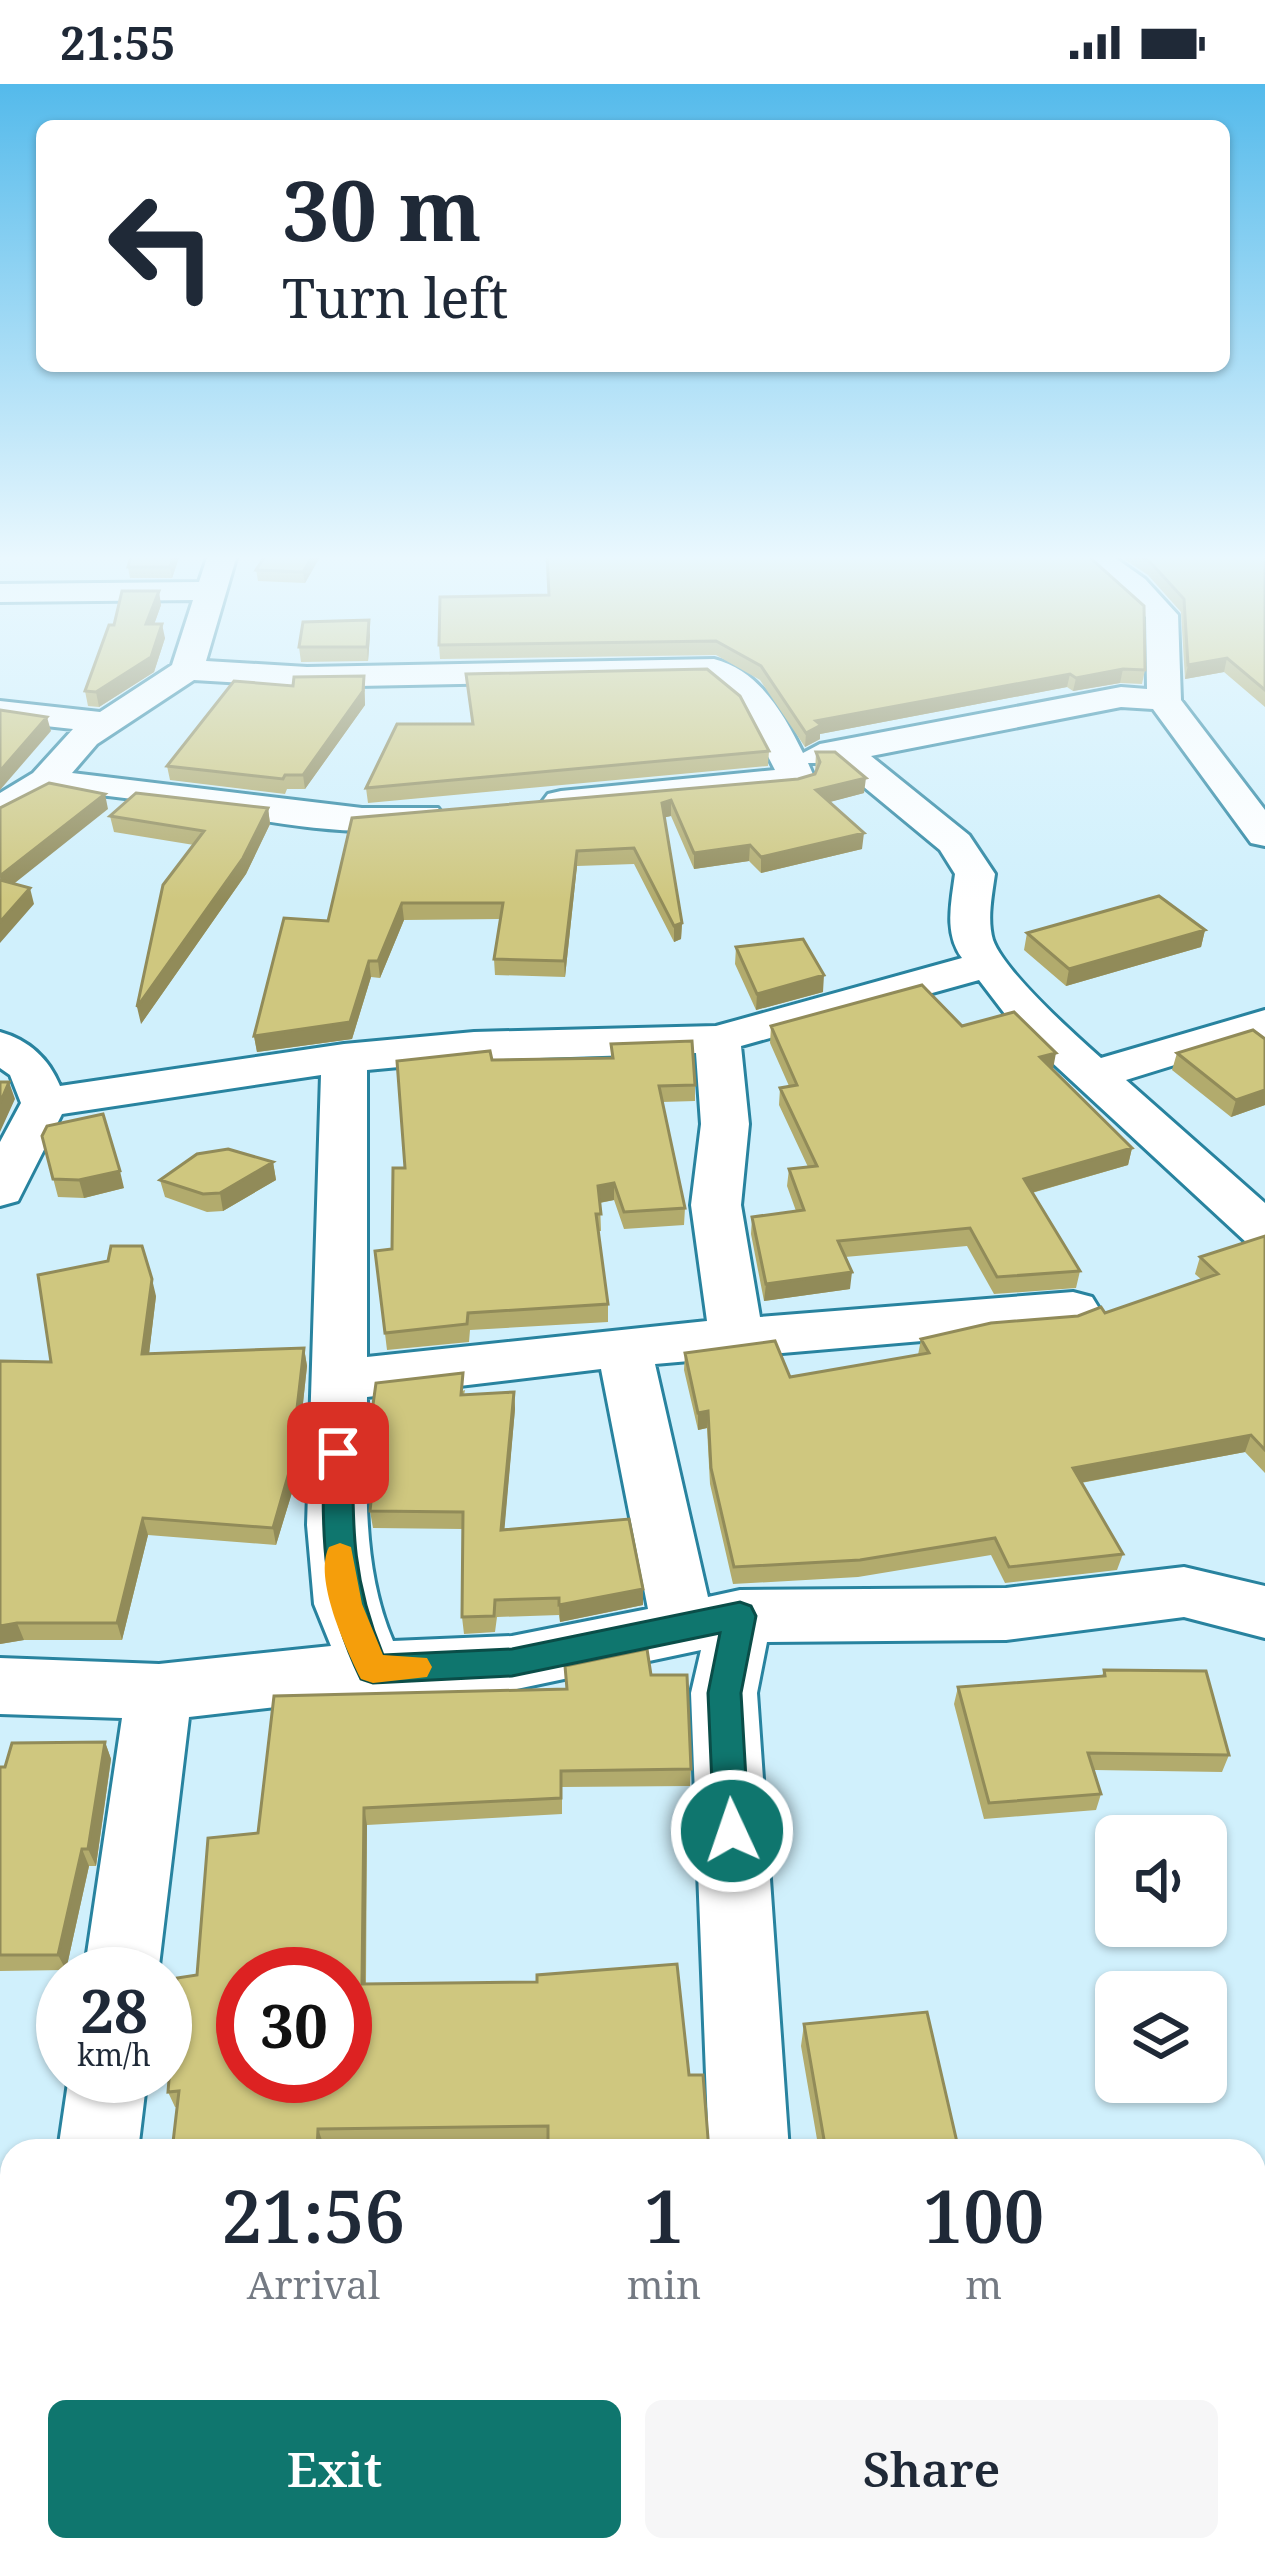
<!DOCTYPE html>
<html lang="en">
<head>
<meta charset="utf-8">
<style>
	body { margin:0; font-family:"Noto Serif",serif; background:#f6f6f7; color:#1f2937; height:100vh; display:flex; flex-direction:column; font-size:45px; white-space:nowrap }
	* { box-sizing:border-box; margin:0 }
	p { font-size:39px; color:#747a83 }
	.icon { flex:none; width:66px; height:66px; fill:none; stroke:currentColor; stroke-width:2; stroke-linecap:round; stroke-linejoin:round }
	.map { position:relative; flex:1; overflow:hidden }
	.panel { position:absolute; left:0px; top:2055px; width:1266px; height:423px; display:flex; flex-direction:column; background:#fff; border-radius:36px 36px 0 0; box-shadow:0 3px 9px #0004 }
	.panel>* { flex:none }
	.hud { position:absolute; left:36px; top:36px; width:1194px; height:252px; border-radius:18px; box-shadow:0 3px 9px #0004; background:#fff; color:#1f2937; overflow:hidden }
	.controls { position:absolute; left:1095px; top:1731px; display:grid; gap:24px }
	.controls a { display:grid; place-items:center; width:132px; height:132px; border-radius:18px; background:#fff; box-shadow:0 3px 9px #0004; font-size:60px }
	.speed { position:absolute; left:36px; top:1863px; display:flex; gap:24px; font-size:60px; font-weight:700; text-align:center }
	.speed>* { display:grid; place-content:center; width:156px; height:156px; border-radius:50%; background:#fff; box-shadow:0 3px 9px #0004; line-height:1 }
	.speed small { font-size:30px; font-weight:400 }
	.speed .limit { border:18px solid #d22; background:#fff; color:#111 }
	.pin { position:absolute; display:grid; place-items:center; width:102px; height:102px; color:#fff; margin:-51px; border-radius:24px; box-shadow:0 6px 18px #0006 }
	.me { position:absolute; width:132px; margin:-66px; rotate:357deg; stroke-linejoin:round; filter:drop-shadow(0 0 9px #0008) }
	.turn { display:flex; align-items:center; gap:42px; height:252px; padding:0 48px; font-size:54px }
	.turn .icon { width:156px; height:156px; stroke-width:2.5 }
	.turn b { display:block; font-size:84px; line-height:102px }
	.eta { display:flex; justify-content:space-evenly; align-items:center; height:204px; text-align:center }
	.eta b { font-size:72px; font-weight:600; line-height:84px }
	.cta { display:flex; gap:24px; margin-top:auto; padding:24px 48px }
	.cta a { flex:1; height:138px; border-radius:18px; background:#0f766e; color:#fff; font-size:48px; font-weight:600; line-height:138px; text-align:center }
	.cta a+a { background:#f6f6f7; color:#1f2937 }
	.status { display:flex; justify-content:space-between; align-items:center; height:84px; padding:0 60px; background:#fff; direction:ltr }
	.status svg { height:33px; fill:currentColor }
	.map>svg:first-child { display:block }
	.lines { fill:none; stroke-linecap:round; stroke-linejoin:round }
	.minor-casing { stroke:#28839f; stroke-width:6 }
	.minor { fill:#fff; fill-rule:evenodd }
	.wall { fill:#b2ab6d }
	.shaded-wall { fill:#918b59 }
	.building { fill:#cfc77f; stroke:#918b59; stroke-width:3; fill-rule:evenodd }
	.route { fill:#0f766e; stroke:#0a4d48; stroke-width:3 }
	.slow { fill:#f59e0b }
</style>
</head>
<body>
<div class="status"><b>21:55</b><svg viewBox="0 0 49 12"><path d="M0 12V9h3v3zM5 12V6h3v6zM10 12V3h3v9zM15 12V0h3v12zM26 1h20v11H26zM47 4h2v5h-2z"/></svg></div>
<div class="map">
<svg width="1265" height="2477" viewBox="0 0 1265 2477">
	<rect width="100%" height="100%" fill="#d0f0fc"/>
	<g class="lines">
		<g class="minor-casing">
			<path id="minor" d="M208,471H237L206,577L307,583L714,575C759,586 784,630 803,669L820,660L1121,603L1147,605L1146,533L1078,471H1111L1145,495L1178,531L1181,616L1265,726V762L1251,759L1153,625L1121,623L871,672L969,751L995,790C992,811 987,836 993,856C1004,887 1075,951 1101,974L1265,926V953L1126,996L1265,1119V1164L1247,1159L1018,947L979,896L741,962L749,1040L741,1121L760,1233L1073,1208L1092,1213L1100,1226L1092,1239L1073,1244L655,1280L708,1513L740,1506L1006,1504L1184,1483L1265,1502V1554L1184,1533L1006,1556L767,1558L757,1609L789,2067H709L691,1609L701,1566L512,1606L373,1612L189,1633L158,1890H84L122,1634L0,1630V1574L159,1580L331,1562L314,1520L307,1441L321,991L62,1030L18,1117L0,1122V1058L21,1019L10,991L0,984V948C29,956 49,975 60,1002L344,960L474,948L716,942L962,874C944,849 951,820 955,790L940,766L835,679H808L815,695L810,703L797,706L561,729L548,726L542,718L548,710L561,707L775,686L743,624L708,595L307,603L194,596L97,660L72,689L362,724H438L444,732L438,740C328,767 173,709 58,709C39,710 20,731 0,736V709L33,689L73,645L0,637V617L100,628L172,581L193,516L0,518V500L199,498ZM696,969L701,1040L691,1121L707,1237L367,1273V986L474,976ZM601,1285L648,1525L512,1552L393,1557C360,1480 367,1395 367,1313Z
				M69,1992H147L138,2067H58Z
				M1254,2214H1265V2300H1254Z
				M12,2222V2310L0,2311V2223Z
				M12,2377V2466H42L37,2477H0V2382Z
				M977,2466H1073L1078,2477H982Z"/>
		</g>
		<use href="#minor" class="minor"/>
	</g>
	<path class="wall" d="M131,471H180L172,494H130L128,483Z
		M266,471H321L305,499L258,497L256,486Z
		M1118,471H1265V623L1224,588L1185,595L1181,528L1148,491Z
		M549,511L1145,586L1142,600L1120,599L1073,607L1067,603L820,650V655L805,663L760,596L716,571L440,575L439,561Z
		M161,521L154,540L165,554L154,588L99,623L88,622L85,607L114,541Z
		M370,551L368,577L301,578L299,563Z
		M466,590L769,667L768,682L368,719L366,704L472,640Z
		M364,592L365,621L305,705H287L285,710L170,696L167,682L293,602Z
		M816,668L864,709L829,718L862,765L761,789L749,777L694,785L671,732L665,733L682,839L681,855L674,858L634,780L577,782L565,893L495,891L494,875L501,835L404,836L380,894L371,893L352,955L257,968L254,952L328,837L352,734L798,695L815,690Z
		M268,724L270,740L246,790L141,940L194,761L114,748L110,732Z
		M1205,846L1201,863L1066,902L1024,866L1027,849Z
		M736,863L823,908L756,926L735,880Z
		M771,942H962L1053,985L1132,1064L1128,1081L1032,1109L1080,1187L1076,1204L994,1210L967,1162L845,1173L850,1205L764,1217L751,1150L752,1133L796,1127L787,1102L789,1085L808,1083L779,1021L780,1004L789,1002L770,959Z
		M1265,955V1021L1231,1033L1172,986L1177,969Z
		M611,960L695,1001V1017L662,1018L685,1124L684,1141L624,1145L614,1116L600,1119L601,1147H598L608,1220V1238L470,1246L469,1258L387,1266L375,1167L392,1165L405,1084L492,976L611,974Z
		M42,1052L124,1104L84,1114L58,1113Z
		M273,1078L276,1096L223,1127L207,1128L165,1113L160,1096Z
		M1265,1152V1389L1245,1368L1081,1399L1123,1470L1117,1486L1005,1499L991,1471L858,1493L733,1500L710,1400L707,1344L698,1346L684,1286L685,1269L790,1293L918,1271L921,1255L1105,1229L1202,1196L1195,1190L1200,1173Z
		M156,1212L149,1269L304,1264L307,1282L294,1402L276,1461L148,1451L122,1556H24L0,1560L51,1278Z
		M465,1306L464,1311L514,1308L515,1325L504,1445L643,1521L560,1538L559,1531L497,1533L495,1548L464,1550L462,1533L463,1445L373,1444L370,1427L377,1359H373L370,1342Z
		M1104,1586L1229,1671L1222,1688L1094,1686L1101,1710L1096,1726L984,1735L954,1620L958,1603L1102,1592Z
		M651,1591L691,1685L690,1702L562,1703V1730L367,1741L366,1900L537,1898L677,1880L548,2056L323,2059L175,2023L168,2008L197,1891L258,1749L566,1605Z
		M105,1658L111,1675L96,1782H89L66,1886L0,1887V1683Z
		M804,1940L959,2067H819L801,1962Z"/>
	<path class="shaded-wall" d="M174,471H180L172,494L170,483Z
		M313,471H321L305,499L303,488Z
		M159,507L161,521L149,555L146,540Z
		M369,536L370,551L368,577L367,563Z
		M162,540L165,554L154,588L99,623L96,608Z
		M1227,574L1224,588L1185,595L1188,581Z
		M1123,585L1120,599L1073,607L1076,594Z
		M1070,590L1067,603L820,650V655L805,663L806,649L816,637Z
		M364,592L365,621L305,705L303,691Z
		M47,633L51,647L0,706V687Z
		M866,694L864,709L815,722L816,706Z
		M105,710L108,725L1,810L0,792Z
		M671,716V732L662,734V719Z
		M268,724L270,740L246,790L141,940L137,923Z
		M864,749L862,765L761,789V773Z
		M750,761L749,777L694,785V769Z
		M577,767V782L565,893L564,877Z
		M30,804L34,820L0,859V838Z
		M402,819L404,836L380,894L378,877Z
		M682,839L681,855L674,858V842Z
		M1205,846L1201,863L1066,902L1069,885Z
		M369,877L371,893L352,955L257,968L254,952Z
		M824,891L823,908L756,926L757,910Z
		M1056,969L1053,985L1040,973Z
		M9,998L15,1015L0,1048V1019Z
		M1265,1006V1021L1231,1033L1236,1016Z
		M1132,1064L1128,1081L1020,1112L1024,1095Z
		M273,1078L276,1096L223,1127L220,1109Z
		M120,1087L124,1104L84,1114L79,1096Z
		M614,1099V1116L598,1119V1102Z
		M852,1188L850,1205L764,1217L766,1200Z
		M152,1195L156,1212L147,1287L142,1270Z
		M304,1264L307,1282L294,1402L276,1461L273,1444Z
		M514,1308L515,1325L503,1462L501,1446Z
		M708,1327L707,1344L698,1346V1329Z
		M1251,1351L1245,1368L1068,1401L1073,1384Z
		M143,1434L148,1451L122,1556L117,1539Z
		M643,1505V1521L560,1538L559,1521Z
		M17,1539L24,1556L0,1560V1542Z
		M105,1658L111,1675L96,1782L88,1765Z
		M364,1724L367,1741L365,1915L362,1900Z
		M82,1765L89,1782L66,1886L58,1871Z
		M318,2045L323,2059L322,2067H317Z
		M239,2466H248L246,2477H237Z"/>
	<path class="building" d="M131,471H174L170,483H128Z
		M266,471H313L303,488L256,486Z
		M547,471H1087L1144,522L1145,586L1123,585L1076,594L1070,590L816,637L821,641L806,649L761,582L716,557L439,561L440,513L549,511Z
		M1139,471H1265V606L1227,574L1188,581L1184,515L1150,478Z
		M122,507H159L146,540H162L151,573L96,608L85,607L109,541H114Z
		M369,536L367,563H299L303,538Z
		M707,585L740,612L769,667L366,704L397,640H473L466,590Z
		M364,592L363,607L303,691H285L283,695L167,682L234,597L293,602L294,593Z
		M0,626L47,633L0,687Z
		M816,668H835L866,694L816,706L864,749L761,773L750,761L694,769L671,716L662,719L682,839L674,842L634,764L577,767L564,877L494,875L503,819H402L378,877H369L350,938L254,952L284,834L328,837L352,734L798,695L815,690L820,678Z
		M49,699L105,710L0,792V724Z
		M136,709L268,724L243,774L137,923L163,801L204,747L110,732Z
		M0,796L30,804L0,838Z
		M1159,812L1205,846L1069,885L1027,849Z
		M803,855L824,891L757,910L736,863Z
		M922,901L962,942L1014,928L1056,969L1040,973L1132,1064L1024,1095L1080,1187L997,1193L970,1144L838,1157L852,1188L766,1200L752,1133L804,1126L789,1085L817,1082L780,1004L797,1001L771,942Z
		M1253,946L1265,955V1006L1236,1016L1177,969Z
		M692,957L695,1001L659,1002L685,1124L624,1128L614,1099L598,1102L601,1130H596L608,1220L468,1229L467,1240L385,1249L375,1167L392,1165L393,1084H405L397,977L490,967L492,976L613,974L611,960Z
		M0,998H9L0,1019Z
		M103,1030L120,1087L79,1096L53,1095L42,1052L47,1042Z
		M228,1065L273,1078L220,1109L203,1110L160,1096L197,1070Z
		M1265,1152V1366L1251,1351L1073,1384L1123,1470L1009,1483L995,1454L860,1476L734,1483L711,1384L708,1327L698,1329L685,1269L775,1257L790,1293L929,1269L921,1255L991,1239L1078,1232L1101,1223L1105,1229L1218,1190L1200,1173Z
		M111,1162H142L152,1195L142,1270L304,1264L290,1385L273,1444L143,1434L117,1539H17L0,1542V1277L51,1278L38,1191L108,1177Z
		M463,1289L461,1311L514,1308L501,1446L629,1435L643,1505L559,1521V1514L495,1516L494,1532L462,1533L463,1428L370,1427L379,1342H370L376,1299Z
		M647,1565L651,1591H687L691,1685L561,1687V1714L364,1724L362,1900L537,1898V1891L677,1880L689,1991H703L709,2067H548V2042L318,2045L317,2067H172L179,2007L168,2008L177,1894L197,1891L208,1754L258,1749L274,1612L567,1605L565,1582ZM243,1890H345V1992H243Z
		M1104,1586L1206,1587L1229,1671L1088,1669L1101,1710L989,1719L958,1603L1105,1592Z
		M105,1658L88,1765H82L58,1871H0V1683H5L12,1659Z
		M927,1928L959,2067H826L804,1940Z
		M37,2466H239L237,2477H34Z
		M329,2466H479L478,2477H327Z"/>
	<linearGradient id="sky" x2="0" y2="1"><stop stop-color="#54baeb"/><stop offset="0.58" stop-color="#eaf8fe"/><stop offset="1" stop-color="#eaf8fe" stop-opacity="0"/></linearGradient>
	<rect width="1265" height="817" fill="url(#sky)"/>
	<path class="route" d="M338,1358L349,1361L353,1369C352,1446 353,1499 383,1571L512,1565L740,1518L751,1522L756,1532L741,1609L749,1747L744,1758L732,1763L719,1758L714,1747L708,1609L720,1549L512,1592L373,1599L361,1595C323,1518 321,1453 324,1369L328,1361Z"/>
	<path class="slow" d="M340,1459L351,1463L362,1520L383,1571L427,1574L432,1583L427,1593L373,1599L361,1595C346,1565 313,1494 329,1463Z"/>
</svg>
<div class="controls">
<a><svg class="icon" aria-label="sound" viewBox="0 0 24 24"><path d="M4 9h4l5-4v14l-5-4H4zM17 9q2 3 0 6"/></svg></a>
<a><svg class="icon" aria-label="layers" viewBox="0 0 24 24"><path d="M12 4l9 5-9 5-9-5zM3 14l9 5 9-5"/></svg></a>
</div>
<div class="speed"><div>28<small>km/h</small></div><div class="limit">30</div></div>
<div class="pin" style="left:338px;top:1369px;background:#d93025"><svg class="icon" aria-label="arrive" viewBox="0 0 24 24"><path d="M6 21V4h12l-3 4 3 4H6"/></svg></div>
<svg class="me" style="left:732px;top:1747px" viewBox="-20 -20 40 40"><circle r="17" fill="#0f766e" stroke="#fff" stroke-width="3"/><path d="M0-11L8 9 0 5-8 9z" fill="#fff"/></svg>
<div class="hud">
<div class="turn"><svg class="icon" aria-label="left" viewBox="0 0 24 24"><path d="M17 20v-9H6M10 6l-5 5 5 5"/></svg><div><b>30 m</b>Turn left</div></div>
</div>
<section class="panel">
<div class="eta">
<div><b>21:56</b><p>Arrival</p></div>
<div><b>1</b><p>min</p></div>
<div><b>100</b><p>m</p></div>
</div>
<div class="cta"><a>Exit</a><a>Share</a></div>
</section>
</div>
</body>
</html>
